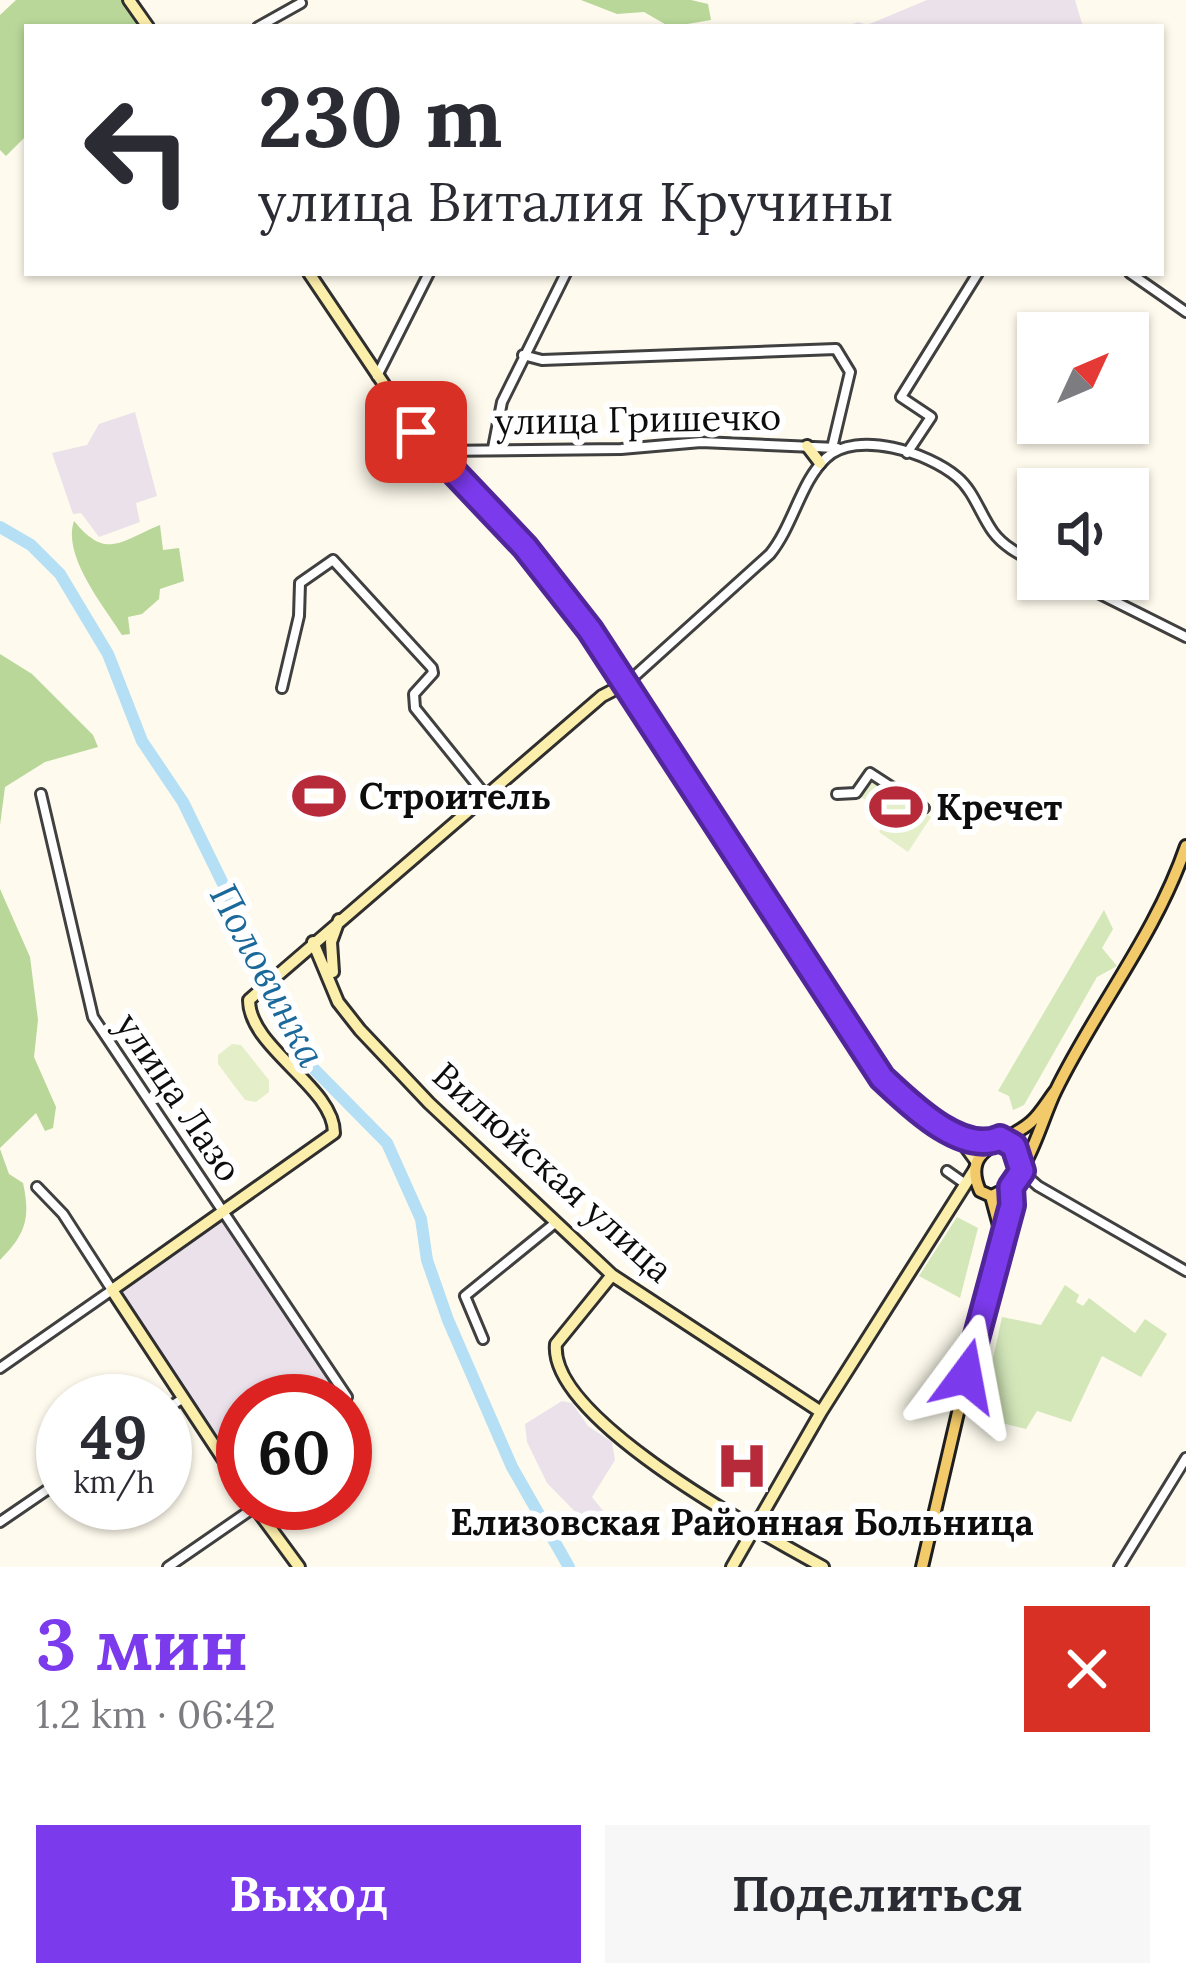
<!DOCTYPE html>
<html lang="ru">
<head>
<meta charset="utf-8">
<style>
	body { margin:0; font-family:Lora,serif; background:#f7f7f7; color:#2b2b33; height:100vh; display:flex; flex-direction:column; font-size:45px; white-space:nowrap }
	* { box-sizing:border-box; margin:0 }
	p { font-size:39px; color:#7c7c81 }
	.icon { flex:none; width:66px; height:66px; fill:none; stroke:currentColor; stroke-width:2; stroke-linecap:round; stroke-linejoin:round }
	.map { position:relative; height:1567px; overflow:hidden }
	.details { display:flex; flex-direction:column; background:#fff; flex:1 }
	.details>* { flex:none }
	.hud { position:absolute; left:24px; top:24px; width:1140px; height:252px; border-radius:0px; box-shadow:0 3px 9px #0004; background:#fff; color:#2b2b33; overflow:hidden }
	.needle { width:78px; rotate:46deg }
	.controls { position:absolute; left:1017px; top:312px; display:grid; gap:24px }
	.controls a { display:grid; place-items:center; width:132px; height:132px; border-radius:0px; background:#fff; box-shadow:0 3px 9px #0004; font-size:60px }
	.speed { position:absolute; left:36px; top:1374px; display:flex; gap:24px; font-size:60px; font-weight:700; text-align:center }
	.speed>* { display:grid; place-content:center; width:156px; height:156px; border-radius:50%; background:#fff; box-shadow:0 3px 9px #0004; line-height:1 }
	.speed small { font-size:30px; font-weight:400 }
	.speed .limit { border:18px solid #d22; background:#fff; color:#111 }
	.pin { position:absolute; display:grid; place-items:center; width:102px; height:102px; color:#fff; margin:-51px; border-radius:24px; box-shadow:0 6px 18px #0006 }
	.me { position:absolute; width:132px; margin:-66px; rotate:13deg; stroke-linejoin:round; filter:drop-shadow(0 0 9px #0008) }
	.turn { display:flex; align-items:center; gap:42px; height:252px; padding:0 36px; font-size:54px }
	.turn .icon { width:156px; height:156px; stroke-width:2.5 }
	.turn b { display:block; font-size:84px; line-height:102px }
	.round { display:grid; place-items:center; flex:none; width:126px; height:126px; border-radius:0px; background:#f7f7f7 }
	.overview { display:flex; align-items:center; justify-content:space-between; height:204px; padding:0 36px }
	h1 { font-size:72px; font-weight:700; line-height:90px; color:#7c3aed }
	.cta { display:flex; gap:24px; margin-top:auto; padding:24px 36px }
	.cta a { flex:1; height:138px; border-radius:0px; background:#7c3aed; color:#fff; font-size:48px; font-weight:700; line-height:138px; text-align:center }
	.cta a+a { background:#f7f7f7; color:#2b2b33 }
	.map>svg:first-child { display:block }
	.industrial { fill:#eae1eb }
	.green { fill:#d3e7b9 }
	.forest { fill:#b8d798 }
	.pitch { fill:#e4efca }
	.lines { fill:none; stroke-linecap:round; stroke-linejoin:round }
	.river { stroke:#b4dff4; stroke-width:12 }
	.street-casing { stroke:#404040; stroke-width:14 }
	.secondary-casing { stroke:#2f2f2f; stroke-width:16 }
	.primary-casing { stroke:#1e1e1e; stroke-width:16 }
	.street { stroke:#fff; stroke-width:8 }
	.secondary { stroke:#fceeab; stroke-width:10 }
	.primary { stroke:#f3ca69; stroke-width:10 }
	.route-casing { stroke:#51269a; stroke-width:30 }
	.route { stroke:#7c3aed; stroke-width:21 }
	.labels { text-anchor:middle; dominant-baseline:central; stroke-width:12; stroke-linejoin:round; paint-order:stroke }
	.street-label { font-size:36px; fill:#0d0d0d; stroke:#fff }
	.poi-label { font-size:36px; font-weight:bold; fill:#0d0d0d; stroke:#fff; text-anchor:start }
	.water-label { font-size:39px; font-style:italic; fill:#1b699a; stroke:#fff }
</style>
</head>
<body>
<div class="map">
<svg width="1186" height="1567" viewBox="0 0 1186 1567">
	<rect width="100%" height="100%" fill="#fefaed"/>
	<path class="industrial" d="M927,0H1075L1083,27H845L858,22L867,25Z
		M135,412L157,496L136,503L140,522L99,537L81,513L73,514L52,453L87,445L99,424Z
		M221,1219L342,1395L332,1401H243V1459L237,1463L117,1292Z
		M562,1401L572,1403L588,1426L612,1442L615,1460L592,1497L608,1517L594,1531L547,1483L527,1442L525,1424Z"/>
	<path class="green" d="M1104,910L1113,929L1102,948L1117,966L1097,977L1024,1105L1013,1110L1009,1096L998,1091Z
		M957,1217L978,1228L960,1298L919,1276Z
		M1065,1285L1079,1295L1076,1302L1083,1306L1089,1298L1135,1333L1145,1319L1167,1334L1141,1377L1102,1356L1071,1422L1037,1411L1026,1429L980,1418L1002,1317L1041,1325Z"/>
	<path class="forest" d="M16,0H121L139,27H27V135L6,156L0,150V15Z
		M581,0H691L708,4L711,20L670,27L644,12L617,14Z
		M74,521C106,560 119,542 160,525L163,550L179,548L184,581L160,589L159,599L142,614L128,617L130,634L122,635C104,606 62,556 74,521Z
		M0,654L32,674L93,735L98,747L45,762L5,787L0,825Z
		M0,889L30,957L38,1020L34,1057L56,1107L53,1128L45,1131L36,1113L0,1148Z
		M0,1149L9,1174L23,1183C31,1219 25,1235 0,1260Z"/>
	<path class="pitch" d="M873,779L931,817L908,852L879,832L891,816L861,797Z
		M232,1044L241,1045L269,1080V1092L256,1102L245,1100L218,1064V1055Z"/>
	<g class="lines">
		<path class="river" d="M0,527L31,545L60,574L108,654L142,741L183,802L313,1068L387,1143L421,1219L427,1260L448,1320L512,1467L569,1567"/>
		<g class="street-casing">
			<path id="street" d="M258,27L301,3
				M1130,273L1186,312
				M523,355L542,360L836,349L850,372L832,448
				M377,376L429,273
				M493,448L502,402L566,273
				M434,451L621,449L701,442L837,448
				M907,453L931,417L901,397L978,273
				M1070,579L1186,637
				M627,683L770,554C793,526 801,481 826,458C857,429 929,453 957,477C974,491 980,514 993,532C1004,547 1021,555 1038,564
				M282,688L299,616L300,583L333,560L432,668L433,673L414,694L415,708L486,796
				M41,794L93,1017L347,1397
				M837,794L856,793L870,773L924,808
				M947,1171L964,1183
				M1021,1171L1038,1186L1186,1271
				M483,1339L465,1296L555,1223
				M0,1368L112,1290L63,1214L37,1187
				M165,1410L182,1399
				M0,1522L63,1479
				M168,1567L255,1507
				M1119,1567L1186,1458"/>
		</g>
		<g class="secondary-casing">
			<path id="secondary" d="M129,0L148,27
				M309,273L416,432L525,547L590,630L882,1078L960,1139L976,1161
				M807,446L820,463
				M313,942L338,1002L360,1030L429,1103L612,1275L821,1412
				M333,972L331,942L339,920
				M612,1275L556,1344C548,1419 763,1534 823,1567
				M243,1489L112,1290L334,1133C334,1087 249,1048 249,1000L602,696L627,683
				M252,1503L299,1567
				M732,1567L821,1412L975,1169"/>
		</g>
		<g class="primary-casing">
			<path id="primary" d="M1056,1090C1048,1100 1041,1113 1031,1122C1007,1144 960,1146 980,1191L991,1196C1028,1184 1039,1124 1056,1090C1096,1008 1156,934 1186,846
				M1000,1138L1014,1146L1023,1162
				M991,1196L1001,1233
				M922,1567L980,1318L1013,1205L1011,1187"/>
		</g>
		<use href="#street" class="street"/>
		<use href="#secondary" class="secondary"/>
		<use href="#primary" class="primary"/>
	</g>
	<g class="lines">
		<g class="route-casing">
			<path id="route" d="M416,432L525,547L590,630L882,1078C908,1102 961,1156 1000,1138L1014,1146L1022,1171L1011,1187L1012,1205L966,1376"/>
		</g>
		<use href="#route" class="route"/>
	</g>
	<defs>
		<g id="stadium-bare" transform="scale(4.14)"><path d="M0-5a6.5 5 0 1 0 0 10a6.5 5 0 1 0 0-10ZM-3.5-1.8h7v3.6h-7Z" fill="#b72a39" stroke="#fff" stroke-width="2.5" paint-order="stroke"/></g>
		<g id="hospital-bare" transform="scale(4.14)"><path d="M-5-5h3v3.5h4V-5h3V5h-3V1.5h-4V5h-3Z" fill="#b72a39" stroke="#fff" stroke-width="2.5" paint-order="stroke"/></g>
	</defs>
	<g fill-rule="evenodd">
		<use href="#stadium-bare" x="319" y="796"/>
		<use href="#stadium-bare" x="896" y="807"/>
		<use href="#hospital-bare" x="742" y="1466"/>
	</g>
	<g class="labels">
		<g class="street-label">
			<text transform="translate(638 419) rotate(-1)">улица Гришечко</text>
			<text transform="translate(179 1097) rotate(56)">улица Лазо</text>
			<text transform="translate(553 1172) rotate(42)">Вилюйская улица</text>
		</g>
		<g class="poi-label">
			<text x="359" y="796">Строитель</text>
			<text x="936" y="807">Кречет</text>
			<text x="742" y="1522" text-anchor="middle">Елизовская Районная Больница</text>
		</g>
		<g class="water-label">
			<text transform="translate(268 975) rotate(62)">Половинка</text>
		</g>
	</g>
</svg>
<div class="controls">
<a><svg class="needle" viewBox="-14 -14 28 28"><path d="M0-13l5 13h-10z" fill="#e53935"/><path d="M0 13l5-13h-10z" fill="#7c7c81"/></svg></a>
<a><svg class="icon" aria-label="sound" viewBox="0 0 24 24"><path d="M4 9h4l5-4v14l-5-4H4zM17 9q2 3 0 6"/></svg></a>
</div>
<div class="speed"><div>49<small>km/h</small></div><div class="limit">60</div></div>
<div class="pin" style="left:416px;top:432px;background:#d93025"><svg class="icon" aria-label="arrive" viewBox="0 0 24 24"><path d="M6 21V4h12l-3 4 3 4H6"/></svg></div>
<svg class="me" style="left:966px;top:1376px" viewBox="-20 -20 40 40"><path d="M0-17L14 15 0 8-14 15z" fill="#7c3aed" stroke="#fff" stroke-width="4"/></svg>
<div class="hud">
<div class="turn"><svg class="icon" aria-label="left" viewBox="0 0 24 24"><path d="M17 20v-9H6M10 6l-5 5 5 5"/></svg><div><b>230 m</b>улица Виталия Кручины</div></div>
</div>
</div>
<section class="details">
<div class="overview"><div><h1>3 мин</h1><p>1.2 km · 06:42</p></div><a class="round" style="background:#d93025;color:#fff"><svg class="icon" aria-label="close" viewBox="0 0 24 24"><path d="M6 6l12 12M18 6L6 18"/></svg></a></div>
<div class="cta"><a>Выход</a><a>Поделиться</a></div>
</section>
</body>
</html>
